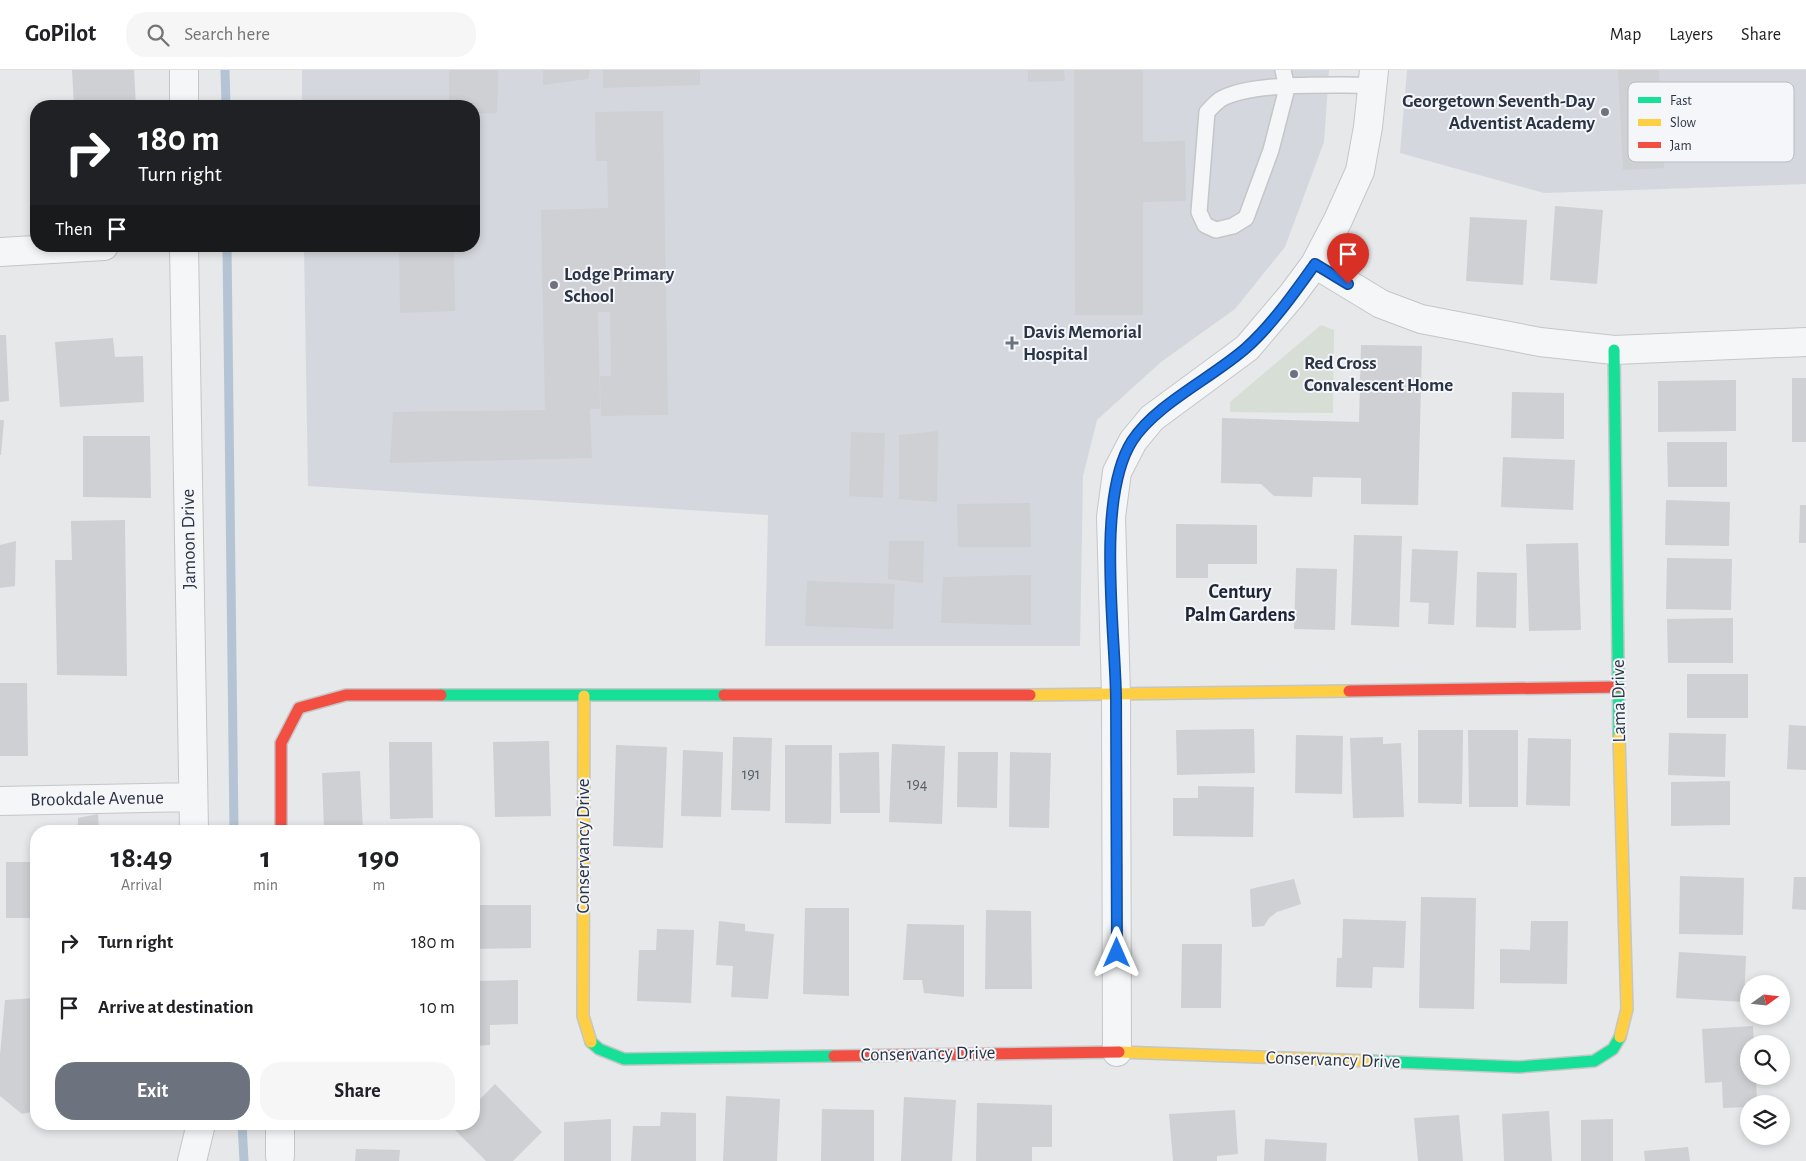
<!DOCTYPE html>
<html lang="en">
<head>
<meta charset="utf-8">
<style>
	body { margin:0; font-family:"Alegreya Sans",sans-serif; background:#f6f6f6; color:#202124; height:100vh; display:flex; flex-direction:column; font-size:19px; white-space:nowrap }
	* { box-sizing:border-box; margin:0 }
	p { font-size:16px; color:#757577 }
	.icon { flex:none; width:28px; height:28px; fill:none; stroke:currentColor; stroke-width:2; stroke-linecap:round; stroke-linejoin:round }
	.map { position:relative; flex:1; overflow:hidden }
	.sheet { position:absolute; left:30px; top:755px; width:450px; height:305px; display:flex; flex-direction:column; background:#fff; border-radius:20px; box-shadow:0 2px 8px #0003 }
	.sheet>* { flex:none }
	.guide { position:absolute; left:30px; top:30px; width:450px; height:152px; border-radius:20px; box-shadow:0 2px 8px #0003; background:#202124; color:#fff; overflow:hidden }
	.needle { width:32px; rotate:75deg }
	.controls { position:absolute; left:1740px; top:905px; display:grid; gap:10px }
	.controls a { display:grid; place-items:center; width:50px; height:50px; border-radius:50%; background:#fff; box-shadow:0 2px 8px #0003; font-size:25px }
	.pin { position:absolute; display:grid; place-items:center; width:42px; height:42px; color:#fff; margin:-51px -21px; border-radius:50% 50% 50% 0; rotate:-45deg; box-shadow:0 0 5px #0007 }
	.pin .icon { rotate:45deg }
	.me { position:absolute; width:55px; margin:-28px; rotate:0deg; stroke-linejoin:round; filter:drop-shadow(0 0 4px #0008) }
	.turn { display:flex; align-items:center; gap:18px; height:105px; padding:0 25px; font-size:22px }
	.turn .icon { width:65px; height:65px; stroke-width:2.5 }
	.turn b { display:block; font-size:35px; line-height:42px }
	.then { display:flex; align-items:center; height:48px; padding:0 25px; background:#0003; gap:10px; font-size:19px }
	.eta { display:flex; justify-content:space-evenly; align-items:center; height:85px; text-align:center }
	.eta b { font-size:30px; font-weight:700; line-height:35px }
	.button { display:flex; gap:10px; margin-top:auto; padding:10px 25px }
	.button a { flex:1; height:58px; border-radius:20px; background:#6c737f; color:#fff; font-size:20px; font-weight:700; line-height:58px; text-align:center }
	.button a+a { background:#f6f6f6; color:#202124 }
	ul { padding:0; list-style:none }
	li { display:flex; align-items:center; gap:15px; height:65px; padding:0 25px }
	li div { flex:1 }
	li b { display:block; font-size:19px }
	li em { font-style:normal }
	header { display:flex; align-items:center; gap:30px; box-sizing:border-box; height:70px; padding:0 25px; background:#fff; border-bottom:1px solid #e0e0e0 }
	header strong { font-size:24px }
	nav { display:flex; gap:28px; margin-inline-start:auto; font-size:18px }
	.search { width:350px; height:45px; background:#f6f6f6; display:flex; align-items:center; gap:12px; box-sizing:border-box; padding:0 18px; border-radius:20px; color:#757577; font-size:19px }
	.map>svg:first-child { display:block }
	.built { fill:#d4d7dd }
	.green { fill:#d6ded6 }
	.lines { fill:none; stroke-linecap:round; stroke-linejoin:round }
	.stream { stroke:#b4c4d5; stroke-width:9 }
	.building { fill:#ced0d3 }
	.lane-casing { stroke:#c4c6c8; stroke-width:18 }
	.street-casing { stroke:#c4c6c8; stroke-width:30 }
	.fast-casing { stroke:#c4c6c8; stroke-width:14 }
	.slow-casing { stroke:#c4c6c8; stroke-width:14 }
	.jam-casing { stroke:#c4c6c8; stroke-width:14 }
	.lane { stroke:#f5f6f7; stroke-width:15 }
	.street { stroke:#f5f6f7; stroke-width:28 }
	.fast { stroke:#16e098; stroke-width:11 }
	.slow { stroke:#ffcf43; stroke-width:11 }
	.jam { stroke:#f24e42; stroke-width:11 }
	.route-casing { stroke:#114b97; stroke-width:12 }
	.route { stroke:#1a73e8; stroke-width:9 }
	.poi-dot { fill:#6c737f; stroke:#f4f6f9; stroke-width:2 }
	.labels { text-anchor:middle; dominant-baseline:central; stroke-width:4; stroke-linejoin:round; paint-order:stroke }
	.number-label { font-size:16px; fill:#545c69 }
	.poi-label { font-size:19px; font-weight:bold; fill:#2b3445; stroke:#f4f6f9; text-anchor:start }
	.street-label { font-size:19px; fill:#2b3445; stroke:#f4f6f9 }
	.neighbourhood-label { font-size:20px; font-weight:bold; fill:#1d2536; stroke:#f4f6f9 }
	.key { fill:#f4f6f9; stroke:#b8bcc3; stroke-width:1 }
	.key-label { font-size:14px; fill:#2b3445 }
</style>
</head>
<body>
<header>
<strong>GoPilot</strong>
<div class="search"><svg class="icon" aria-label="search" viewBox="0 0 24 24"><circle cx="10" cy="10" r="6"/><path d="M15 15l6 6"/></svg>Search here</div>
<nav><a>Map</a><a>Layers</a><a>Share</a></nav>
</header>
<div class="map">
<svg width="1806" height="1091" viewBox="0 0 1806 1091">
	<rect width="100%" height="100%" fill="#e6e8ea"/>
	<path class="built" d="M302,0H1329L1324,72L1285,177L1235,239L1161,292L1097,350L1083,406L1080,576H765L768,445L308,416L304,176H474V36H302Z
		M1407,0H1806V114L1544,123L1400,83Z"/>
	<path class="green" d="M1321,255L1334,260L1333,343L1230,342V332Z"/>
	<g class="lines">
		<path class="stream" d="M225,0L226,36
			M227,176L234,761
			M242,1054L244,1091"/>
	</g>
	<path class="building" d="M72,0H134L136,36H74Z
		M449,0H498L497,43L474,44V36H449Z
		M543,0H590L588,9L543,15Z
		M603,0H700V15L603,18Z
		M1028,0H1064L1065,11L1028,12Z
		M1074,0H1143V72L1185,71L1186,131L1143,132V245H1075Z
		M1618,0H1659L1664,98L1623,100Z
		M663,41L668,345L601,346L600,306H611L610,242H598L600,339H590L592,388L390,393L393,342L545,340L541,140L608,138L607,91H596L595,42Z
		M1555,136L1603,140L1597,214L1550,210Z
		M1470,147L1527,150L1523,215L1466,211Z
		M399,176H454L455,241L400,243Z
		M0,265H6L9,331L0,332Z
		M113,268L115,287L143,286L144,332L60,337L55,272Z
		M1361,275L1422,276L1418,435L1361,434V408L1313,407L1312,427L1274,426L1261,414L1221,413L1222,348L1359,352Z
		M1792,308H1806V372H1792Z
		M1736,310V361L1658,362V311Z
		M1512,322L1564,323V369L1511,368Z
		M0,350H4L1,385H0Z
		M938,361L937,432L899,429V365Z
		M851,362L885,363L883,428L849,426Z
		M83,366H150L151,428L83,427Z
		M1667,372H1727V417H1668Z
		M1503,387L1575,390L1573,440L1501,437Z
		M1666,430L1730,432L1729,476L1665,475Z
		M1030,433L1031,477H958L957,434Z
		M1800,435H1806V473H1799Z
		M125,450L127,606L57,605L55,490H72L71,451Z
		M1176,454L1257,455V494H1208V508H1176Z
		M1354,465L1402,466L1399,557L1351,555Z
		M16,471L15,516L0,518V475Z
		M889,471H924L923,513L888,509Z
		M1578,473L1581,560L1529,561L1526,474Z
		M1412,479L1458,481L1454,555L1428,554L1429,533L1410,532Z
		M1667,488L1732,489L1731,540L1666,539Z
		M1296,498L1337,499L1335,560L1294,559Z
		M1477,502L1517,503L1516,558L1476,557Z
		M1031,505V555L941,553L943,507Z
		M807,511L895,514L893,559L805,556Z
		M1733,548V593H1668L1667,549Z
		M1687,604H1748V648H1687Z
		M0,613H27L28,686H0Z
		M1789,655L1806,656V700L1787,699Z
		M1254,659L1255,703L1177,705L1176,660Z
		M1418,660H1463L1462,734L1418,733Z
		M1468,660H1518V737H1469Z
		M1669,663L1726,664L1725,707L1668,705Z
		M1296,665L1343,666L1342,724L1295,723Z
		M733,667L772,668L770,741L731,740Z
		M1383,667V674L1401,673L1404,747L1353,748L1350,668Z
		M1528,668L1571,669L1570,736L1526,735Z
		M549,671L551,746L495,747L493,672Z
		M389,672H432L433,748L390,749Z
		M892,674L945,676L942,754L889,752Z
		M616,675L667,677L663,778L613,776Z
		M785,675H832L831,754L785,753Z
		M683,680L723,682L721,747L681,746Z
		M879,682L880,743H840L839,683Z
		M958,682H998L997,738L957,737Z
		M1010,682L1051,683L1049,758L1009,757Z
		M360,701L363,761H324L322,703Z
		M1730,711V755L1671,756V712Z
		M1198,716L1254,717L1253,767L1173,766V728H1198Z
		M98,744L99,761H78V748Z
		M6,792H36V848H6Z
		M1680,806L1744,808L1743,865L1679,864Z
		M1794,807H1806V840L1792,839Z
		M1294,809L1301,834L1277,842L1269,848L1264,856L1252,857L1250,819Z
		M1421,827L1476,828L1474,939L1419,938Z
		M474,835H531V878L474,879Z
		M805,838H849V926L803,924Z
		M986,840L1031,841L1032,919H985Z
		M1343,849L1406,851L1404,898L1373,897L1372,918L1336,917L1337,888H1342Z
		M719,851L745,854V861L774,864L768,929L731,927L733,896L716,895Z
		M1531,851H1568L1567,914L1500,913V879L1530,880Z
		M907,854L964,855V927L924,923L922,910H903Z
		M657,859L694,860L691,933L637,931L639,880H656Z
		M1182,874H1222L1221,938H1181Z
		M1679,882L1746,886L1744,932L1676,928Z
		M518,910V954L490,955V975L474,976V911Z
		M36,928V1041L22,1044L0,1026V985L5,930Z
		M1753,956L1754,974H1749V1006H1756L1757,1034H1749V1037L1723,1038L1722,1012L1705,1013L1702,959Z
		M495,1014L542,1062L513,1091H486L452,1057L455,1054H474V1035Z
		M726,1026L780,1029L777,1091H723Z
		M904,1027L956,1030L952,1091H901Z
		M977,1033L1052,1035V1077H1032V1091H976Z
		M822,1039L874,1040V1091H821Z
		M1235,1040L1238,1084L1217,1086V1091H1173L1169,1044Z
		M1549,1041L1552,1091H1504L1502,1044Z
		M661,1042L696,1043V1091H631L633,1056H660Z
		M1459,1045L1463,1091H1418L1414,1048Z
		M611,1049V1091H564V1052Z
		M1613,1049V1091H1581V1050Z
		M1265,1069L1327,1073L1326,1091H1264Z
		M1688,1077L1690,1091H1645L1644,1081Z
		M356,1079L400,1080L399,1091H355Z"/>
	<g class="lines">
		<g class="lane-casing">
			<path id="lane" d="M1283,0L1287,18L1271,80L1246,148L1233,156L1216,160L1205,155L1199,142L1207,42C1211,38 1216,32 1221,29C1254,11 1334,16 1373,15"/>
		</g>
		<g class="street-casing">
			<path id="street" d="M184,0V36
				M184,176L194,761
				M0,182L104,176
				M1315,194L1381,234L1421,249L1540,272L1614,280L1806,272
				M0,731L193,727
				M1117,982L1116,625L1111,447L1117,402L1133,371L1152,348L1247,278L1292,225L1315,194L1338,150L1360,101L1368,57L1374,0
				M280,1086V1054
				M192,1091L201,1054"/>
		</g>
		<g class="fast-casing">
			<path id="fast" d="M1614,280L1619,667
				M441,625H724
				M591,972L599,979L624,989L834,986
				M1370,991L1519,997L1594,991L1613,979L1620,967"/>
		</g>
		<g class="slow-casing">
			<path id="slow" d="M1030,625L1349,621
				M584,626L583,946L591,972
				M1619,667L1627,939L1620,967
				M1119,982L1370,991"/>
		</g>
		<g class="jam-casing">
			<path id="jam" d="M1349,621L1618,617
				M724,625H1030
				M281,761V673L299,638L346,625H441
				M834,986L1119,982"/>
		</g>
		<use href="#lane" class="lane"/>
		<use href="#street" class="street"/>
		<use href="#fast" class="fast"/>
		<use href="#slow" class="slow"/>
		<use href="#jam" class="jam"/>
	</g>
	<g class="lines">
		<g class="route-casing">
			<path id="route" d="M1117,883C1117,797 1117,712 1116,627C1115,559 1096,428 1132,371C1156,334 1212,308 1246,278C1271,256 1295,222 1315,194L1348,214"/>
		</g>
		<use href="#route" class="route"/>
	</g>
	<g class="poi-dot">
		<circle cx="1605" cy="42" r="5"/>
		<circle cx="554" cy="215" r="5"/>
		<path d="M1009.5 265.5h5v5h5v5h-5v5h-5v-5h-5v-5h5z"/>
		<circle cx="1294" cy="304" r="5"/>
	</g>
	<g class="labels">
		<g class="number-label">
			<text x="751" y="704">191</text>
			<text x="917" y="714">194</text>
		</g>
		<g class="poi-label">
			<text x="1595" y="31" text-anchor="end">Georgetown Seventh-Day<tspan x="1595" dy="22">Adventist Academy</tspan></text>
			<text x="564" y="204">Lodge Primary<tspan x="564" dy="22">School</tspan></text>
			<text x="1023" y="262">Davis Memorial<tspan x="1023" dy="22">Hospital</tspan></text>
			<text x="1304" y="293">Red Cross<tspan x="1304" dy="22">Convalescent Home</tspan></text>
		</g>
		<g class="street-label">
			<text transform="translate(189 469) rotate(-91)">Jamoon Drive</text>
			<text transform="translate(1619 631) rotate(-91)">Lama Drive</text>
			<text transform="translate(97 729) rotate(-1)">Brookdale Avenue</text>
			<text transform="translate(583 776) rotate(-90)">Conservancy Drive</text>
			<text transform="translate(928 984) rotate(-1)">Conservancy Drive</text>
			<text transform="translate(1333 990) rotate(2)">Conservancy Drive</text>
		</g>
		<g class="neighbourhood-label">
			<text x="1240" y="522">Century<tspan x="1240" dy="23">Palm Gardens</tspan></text>
		</g>
	</g>
	<rect x="1628" y="12" width="166" height="80" rx="8" class="key"/>
	<rect x="1638" y="27" width="23" height="6" fill="#16e098"/>
	<rect x="1638" y="49" width="23" height="7" fill="#ffcf43"/>
	<rect x="1638" y="72" width="23" height="6" fill="#f24e42"/>
	<g class="key-label">
		<text x="1670" y="35">Fast</text>
		<text x="1670" y="57">Slow</text>
		<text x="1670" y="80">Jam</text>
	</g>
</svg>
<div class="controls">
<a><svg class="needle" viewBox="-14 -14 28 28"><path d="M0-13l5 13h-10z" fill="#e53935"/><path d="M0 13l5-13h-10z" fill="#757577"/></svg></a>
<a><svg class="icon" aria-label="search" viewBox="0 0 24 24"><circle cx="10" cy="10" r="6"/><path d="M15 15l6 6"/></svg></a>
<a><svg class="icon" aria-label="layers" viewBox="0 0 24 24"><path d="M12 4l9 5-9 5-9-5zM3 14l9 5 9-5"/></svg></a>
</div>
<div class="pin" style="left:1348px;top:214px;background:#d93025"><svg class="icon" aria-label="arrive" viewBox="0 0 24 24"><path d="M6 21V4h12l-3 4 3 4H6"/></svg></div>
<svg class="me" style="left:1117px;top:883px" viewBox="-20 -20 40 40"><path d="M0-17L14 15 0 8-14 15z" fill="#1a73e8" stroke="#fff" stroke-width="4"/></svg>
<div class="guide">
<div class="turn"><svg class="icon" aria-label="right" viewBox="0 0 24 24"><path d="M7 20v-9h11M14 6l5 5-5 5"/></svg><div><b>180 m</b>Turn right</div></div>
<div class="then">Then<svg class="icon" aria-label="arrive" viewBox="0 0 24 24"><path d="M6 21V4h12l-3 4 3 4H6"/></svg></div>
</div>
<section class="sheet">
<div class="eta">
<div><b>18:49</b><p>Arrival</p></div>
<div><b>1</b><p>min</p></div>
<div><b>190</b><p>m</p></div>
</div>
<ul>
<li><svg class="icon" aria-label="right" viewBox="0 0 24 24"><path d="M7 20v-9h11M14 6l5 5-5 5"/></svg><div><b>Turn right</b></div><em>180 m</em></li>
<li><svg class="icon" aria-label="arrive" viewBox="0 0 24 24"><path d="M6 21V4h12l-3 4 3 4H6"/></svg><div><b>Arrive at destination</b></div><em>10 m</em></li>
</ul>
<div class="button"><a>Exit</a><a>Share</a></div>
</section>
</div>
</body>
</html>
